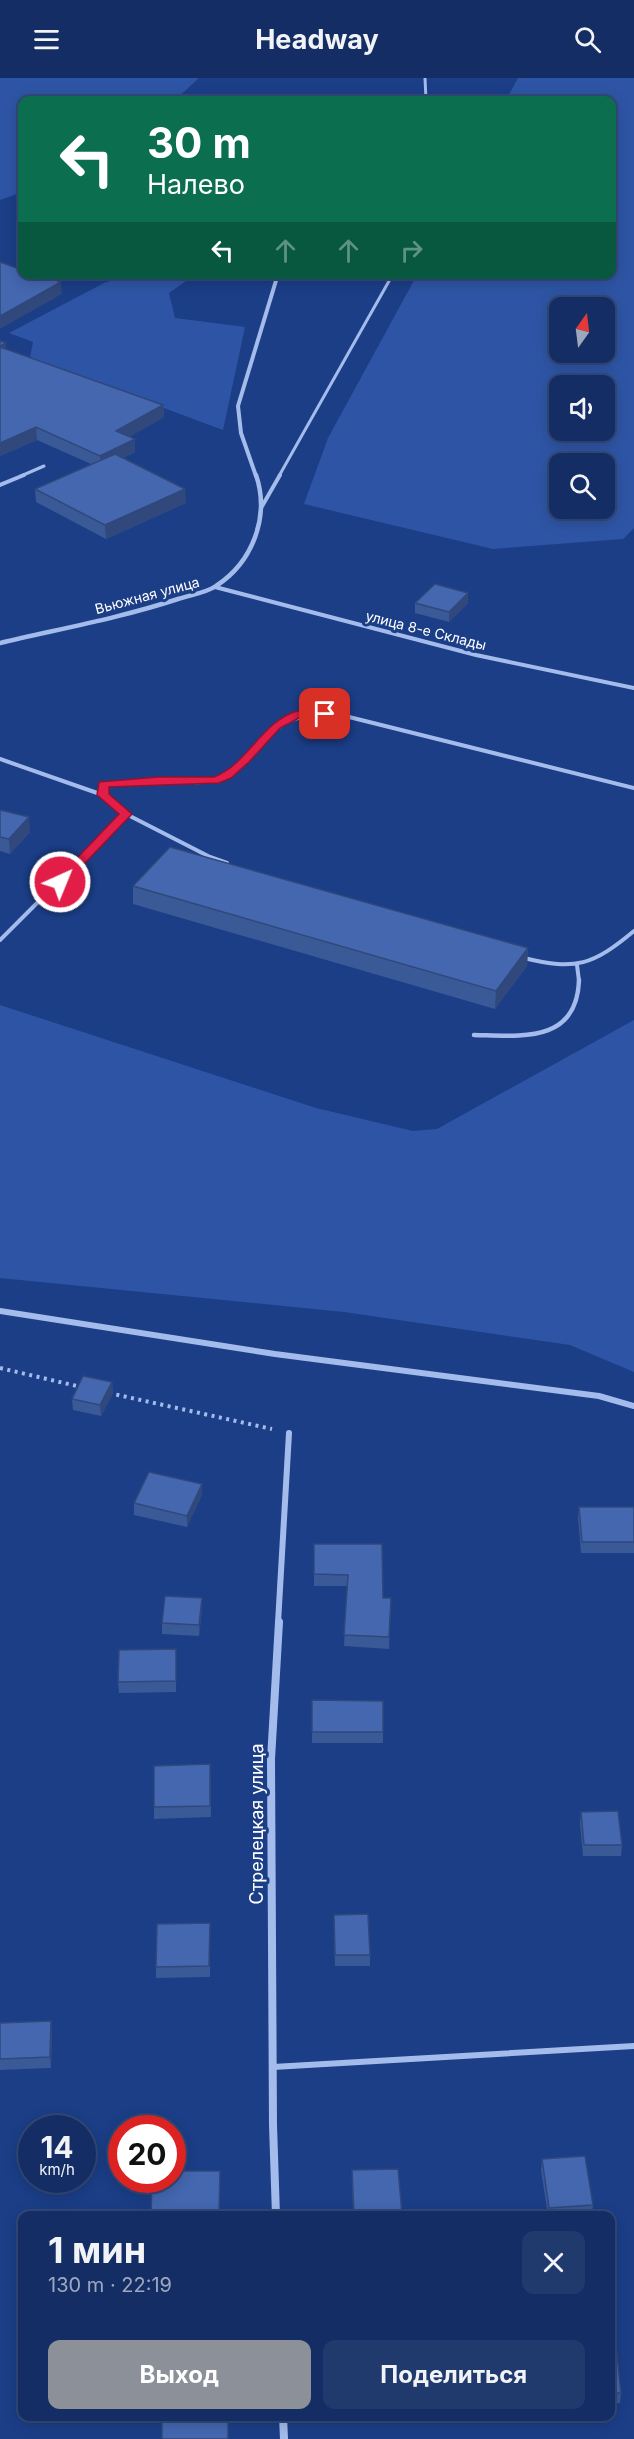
<!DOCTYPE html>
<html lang="ru">
<head>
<meta charset="utf-8">
<style>
	body { margin:0; font-family:Inter,sans-serif; background:#213a6e; color:#f1f3f6; height:100vh; display:flex; flex-direction:column; font-size:22px; white-space:nowrap }
	* { box-sizing:border-box; margin:0 }
	p { font-size:20px; color:#9da8bf }
	.icon { flex:none; width:33px; height:33px; fill:none; stroke:currentColor; stroke-width:2; stroke-linecap:round; stroke-linejoin:round }
	.map { position:relative; flex:1; overflow:hidden }
	.details { position:absolute; left:18px; top:2133px; width:597px; height:210px; display:flex; flex-direction:column; background:#142e65; border-radius:12px; box-shadow:0 3px 15px #0003,0 0 0 2px #334a79 }
	.details>* { flex:none }
	.banner { position:absolute; left:18px; top:18px; width:598px; height:183px; border-radius:12px; box-shadow:0 3px 15px #0003,0 0 0 2px #334a79; background:#0b6e4f; color:#fff; overflow:hidden }
	.needle { width:39px; rotate:14deg }
	.fabs { position:absolute; left:549px; top:219px; display:grid; gap:12px }
	.fabs a { display:grid; place-items:center; width:66px; height:66px; border-radius:12px; background:#142e65; box-shadow:0 3px 15px #0003,0 0 0 2px #334a79; font-size:30px }
	.speed { position:absolute; left:18px; top:2037px; display:flex; gap:12px; font-size:30px; font-weight:700; text-align:center }
	.speed>* { display:grid; place-content:center; width:78px; height:78px; border-radius:50%; background:#142e65; box-shadow:0 3px 15px #0003,0 0 0 2px #334a79; line-height:1 }
	.speed small { font-size:15px; font-weight:400 }
	.speed .limit { border:9px solid #d22; background:#fff; color:#111 }
	.pin { position:absolute; display:grid; place-items:center; width:51px; height:51px; color:#fff; margin:-26px; border-radius:12px; box-shadow:0 3px 9px #0006 }
	.me { position:absolute; width:66px; margin:-33px; rotate:44deg; stroke-linejoin:round; filter:drop-shadow(0 0 4px #0008) }
	.turn { display:flex; align-items:center; gap:21px; height:126px; padding:0 30px; font-size:27px }
	.turn .icon { width:78px; height:78px; stroke-width:2.5 }
	.turn b { display:block; font-size:42px; line-height:51px }
	.lanes { display:flex; align-items:center; height:57px; padding:0 30px; background:#0003; justify-content:center; gap:30px; direction:ltr }
	.lanes .off { opacity:.35 }
	.round { display:grid; place-items:center; flex:none; width:63px; height:63px; border-radius:12px; background:#213a6e }
	.headline { display:flex; align-items:center; justify-content:space-between; height:102px; padding:0 30px }
	h1 { font-size:36px; font-weight:700; line-height:45px }
	.cta { display:flex; gap:12px; margin-top:auto; padding:12px 30px }
	.cta a { flex:1; height:69px; border-radius:12px; background:#8c9099; color:#fff; font-size:24px; font-weight:700; line-height:69px; text-align:center }
	.cta a+a { background:#213a6e; color:#f1f3f6 }
	header { display:flex; justify-content:space-between; align-items:center; height:78px; padding:0 30px; background:#142e65; font-size:27px; font-weight:700 }
	.map>svg:first-child { display:block }
	.green { fill:#2e55a5; fill-rule:evenodd }
	.lines { fill:none; stroke-linecap:round; stroke-linejoin:round }
	.path { stroke:#a4bcec; stroke-width:4; stroke-dasharray:3 4.5; stroke-linecap:butt }
	.service-far3 { stroke:#a4bcec; stroke-width:3 }
	.service-far2 { stroke:#a4bcec; stroke-width:4 }
	.service-far1 { stroke:#a4bcec; stroke-width:4.5 }
	.service { stroke:#a4bcec; stroke-width:6 }
	.minor-far3 { stroke:#a4bcec; stroke-width:4 }
	.minor-far2 { stroke:#a4bcec; stroke-width:4.5 }
	.minor-far1 { stroke:#a4bcec; stroke-width:6 }
	.minor { stroke:#a4bcec; stroke-width:8 }
	.wall { fill:#3a5997 }
	.shaded-wall { fill:#30487b }
	.building { fill:#4467b0; stroke:#30487b; stroke-width:1.5 }
	.route { fill:#e11d48; stroke:#92132f; stroke-width:1.5 }
	.labels { text-anchor:middle; dominant-baseline:central; stroke-width:6; stroke-linejoin:round; paint-order:stroke }
	.far-street-label { font-size:14px; fill:#fff; stroke:#1b3e87 }
	.near-street-label { font-size:18px; fill:#fff; stroke:#1b3e87 }
</style>
</head>
<body>
<header><svg class="icon" aria-label="menu" viewBox="0 0 24 24"><path d="M4 6h16M4 12h16M4 18h16"/></svg>Headway<svg class="icon" aria-label="search" viewBox="0 0 24 24"><circle cx="10" cy="10" r="6"/><path d="M15 15l6 6"/></svg></header>
<div class="map">
<svg width="634" height="2361" viewBox="0 0 634 2361">
	<rect width="100%" height="100%" fill="#1b3e87"/>
	<path class="green" d="M0,0H199L175,22H22V114L0,122Z
		M518,0H634V450L623,461L493,471L304,426L328,360L417,197L612,196V22H506ZM560,230H604V274H560ZM560,308H604V352H560ZM560,386H604V430H560Z
		M133,196L231,197L186,203L169,215L175,240L245,249L223,352L30,280L33,264L9,255L104,205Z
		M0,927L316,1030L413,1053L437,1051L634,942V1294L570,1267L344,1234L0,1200Z"/>
	<g class="lines">
		<path class="path" d="M0,1290L81,1309
			M109,1315L272,1351"/>
		<path class="service-far3" d="M425,0L426,22
			M21,398L44,388
			M279,398L393,196"/>
		<path class="service-far2" d="M0,407L24,397
			M261,430L280,397
			M215,509L476,577L634,610
			M0,681L103,717L126,736L210,779L227,785
			M103,717V706C121,704 140,702 158,702C179,702 202,708 222,700C232,697 240,687 247,680C280,645 287,636 337,636L634,710
			M0,862L126,736
			M524,880C576,893 593,887 634,853
			M577,887L579,903"/>
		<path class="service-far1" d="M474,957C520,958 577,966 579,902"/>
		<path class="service" d="M273,1989L634,1968"/>
		<path class="minor-far3" d="M256,398L241,355L238,328L278,196"/>
		<path class="minor-far2" d="M0,565C59,551 120,540 178,521C190,517 206,515 216,508C253,484 270,438 256,397"/>
		<path class="minor-far1" d="M0,1233L275,1276L599,1318L634,1328
			M278,1545L289,1355"/>
		<path class="minor" d="M276,2138L273,2047L271,1681L279,1544
			M283,2338L284,2361"/>
	</g>
	<path class="wall" d="M0,263L6,271L163,327L164,339L129,359L135,374L123,380L186,425L106,461L36,424L35,411L91,386L37,362L0,378Z
		M468,515V525L449,544L415,535V525Z
		M0,732L30,754L10,776L0,773Z
		M133,808L528,870L527,888L495,931L133,826Z
		M112,1304L113,1315L101,1338L73,1332L72,1321Z
		M202,1406V1417L187,1449L134,1437V1425Z
		M579,1429H634V1475H581L578,1440Z
		M314,1466L383,1520H391L389,1571L344,1568L347,1508H314Z
		M202,1520V1531L199,1558L162,1556V1545Z
		M176,1571V1614L119,1615L118,1604Z
		M312,1622L383,1623V1665H312Z
		M210,1686L211,1739L154,1741V1729Z
		M581,1734L622,1767L621,1778H583L580,1745Z
		M210,1845V1899L156,1900V1889Z
		M334,1848L370,1877V1888H335Z
		M0,1945L52,1954L51,1990L0,1992Z
		M542,2081L593,2127L592,2138H548L541,2092Z
		M398,2091L402,2138H353L352,2092Z
		M610,2269L621,2315L620,2325H610Z"/>
	<path class="shaded-wall" d="M61,204L62,216L0,251V238Z
		M6,265L7,277L0,268Z
		M163,327L164,339L117,366L116,353Z
		M36,349L37,362L0,378V365Z
		M135,361V374L100,391V378Z
		M185,411L186,425L106,461L105,447Z
		M468,515V525L449,544V534Z
		M29,739L30,754L10,776L9,761Z
		M528,870L527,888L495,931L496,913Z
		M112,1304L113,1315L101,1338L100,1327Z
		M202,1406V1417L187,1449V1438Z
		M202,1520V1531L199,1558V1547Z
		M51,1943L52,1954L51,1990L50,1979Z"/>
	<path class="building" d="M0,184L22,192V196H37L61,204L0,238Z
		M0,263L6,265L0,268Z
		M0,269L163,327L116,353L135,361L100,378L36,349L0,365Z
		M115,376L185,411L105,447L35,411Z
		M435,506L468,515L449,534L415,525Z
		M0,732L29,739L9,761L0,759Z
		M170,769L528,870L496,913L133,808Z
		M83,1298L112,1304L100,1327L72,1321Z
		M149,1394L202,1406L187,1438L134,1425Z
		M579,1429H634V1464H582Z
		M314,1466H382L383,1520H391L389,1559L344,1557L348,1497L314,1496Z
		M165,1518L202,1520L199,1547L162,1545Z
		M176,1571V1603L118,1604L119,1572Z
		M312,1622L383,1623V1654H312Z
		M210,1686V1728L154,1729V1688Z
		M618,1733L622,1767H584L581,1734Z
		M368,1836L370,1877H335L334,1837Z
		M210,1845L209,1888L156,1889L157,1846Z
		M51,1943L50,1979L0,1981V1945Z
		M585,2078L593,2127L549,2130L542,2081Z
		M398,2091L402,2135L354,2137L352,2092Z
		M172,2093H220L219,2138H151L152,2102H172Z
		M616,2268L621,2315H610V2269Z
		M162,2338H228V2361H162Z"/>
	<path class="route" d="M297,633H325L330,636L325,639L299,640L280,650L249,684L231,700L219,705L109,709V716L132,736L64,807H56V802L119,736L97,717L99,704L158,699H214C248,686 261,644 297,633Z"/>
	<g class="labels">
		<g class="far-street-label">
			<text transform="translate(147 517) rotate(-15)">Вьюжная улица</text>
			<text transform="translate(426 552) rotate(14)">улица 8-е Склады</text>
		</g>
		<g class="near-street-label">
			<text transform="translate(256 1746) rotate(-90)">Стрелецкая улица</text>
		</g>
	</g>
</svg>
<div class="fabs">
<a><svg class="needle" viewBox="-14 -14 28 28"><path d="M0-13l5 13h-10z" fill="#e53935"/><path d="M0 13l5-13h-10z" fill="#9da8bf"/></svg></a>
<a><svg class="icon" aria-label="sound" viewBox="0 0 24 24"><path d="M4 9h4l5-4v14l-5-4H4zM17 9q2 3 0 6"/></svg></a>
<a><svg class="icon" aria-label="search" viewBox="0 0 24 24"><circle cx="10" cy="10" r="6"/><path d="M15 15l6 6"/></svg></a>
</div>
<div class="speed"><div>14<small>km/h</small></div><div class="limit">20</div></div>
<div class="pin" style="left:325px;top:636px;background:#d93025"><svg class="icon" aria-label="arrive" viewBox="0 0 24 24"><path d="M6 21V4h12l-3 4 3 4H6"/></svg></div>
<svg class="me" style="left:60px;top:804px" viewBox="-20 -20 40 40"><circle r="17" fill="#e11d48" stroke="#fff" stroke-width="3"/><path d="M0-11L8 9 0 5-8 9z" fill="#fff"/></svg>
<div class="banner">
<div class="turn"><svg class="icon" aria-label="left" viewBox="0 0 24 24"><path d="M17 20v-9H6M10 6l-5 5 5 5"/></svg><div><b>30 m</b>Налево</div></div>
<div class="lanes"><svg class="icon" aria-label="left" viewBox="0 0 24 24"><path d="M17 20v-9H6M10 6l-5 5 5 5"/></svg><svg class="icon off" aria-label="ahead" viewBox="0 0 24 24"><path d="M12 20V5M6 11l6-6 6 6"/></svg><svg class="icon off" aria-label="ahead" viewBox="0 0 24 24"><path d="M12 20V5M6 11l6-6 6 6"/></svg><svg class="icon off" aria-label="right" viewBox="0 0 24 24"><path d="M7 20v-9h11M14 6l5 5-5 5"/></svg></div>
</div>
<section class="details">
<div class="headline"><div><h1>1 мин</h1><p>130 m · 22:19</p></div><a class="round"><svg class="icon" aria-label="close" viewBox="0 0 24 24"><path d="M6 6l12 12M18 6L6 18"/></svg></a></div>
<div class="cta"><a>Выход</a><a>Поделиться</a></div>
</section>
</div>
</body>
</html>
